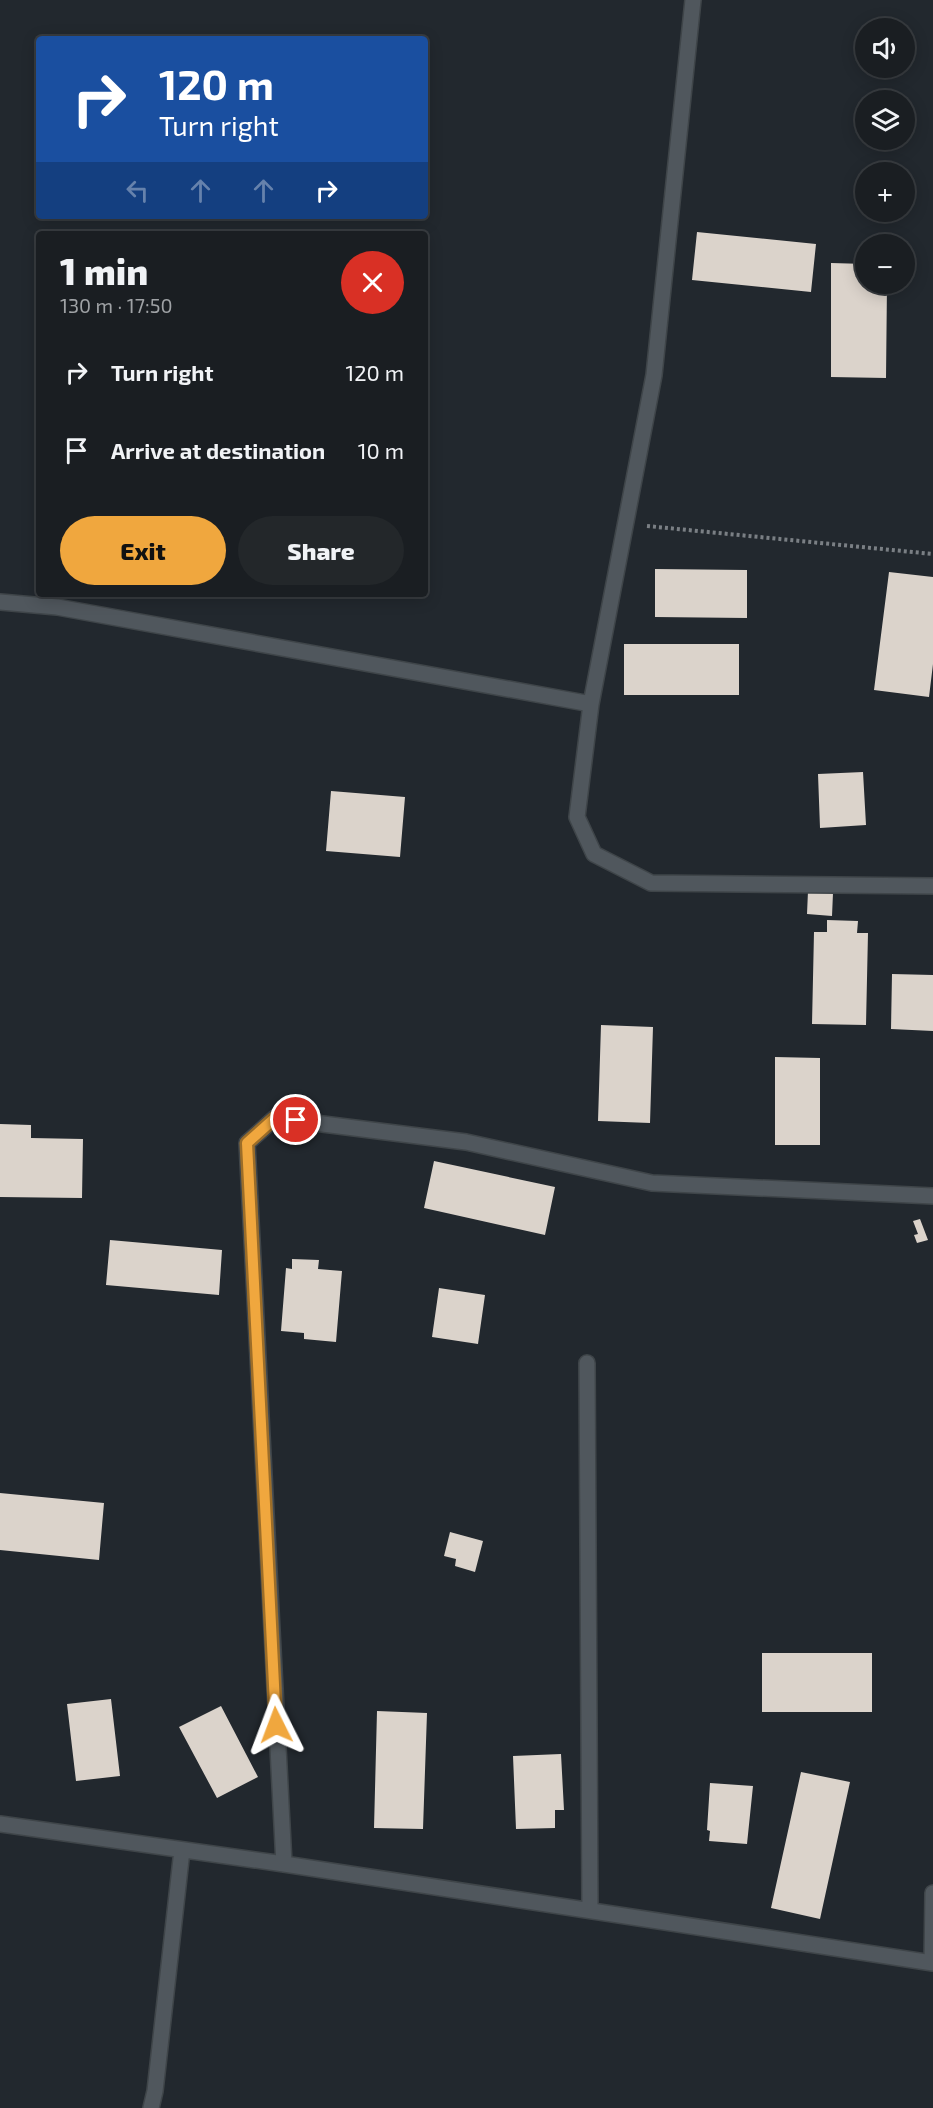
<!DOCTYPE html>
<html lang="en">
<head>
<meta charset="utf-8">
<style>
	body { margin:0; font-family:"Exo 2",sans-serif; background:#23272a; color:#f1f3f6; height:100vh; display:flex; flex-direction:column; font-size:22px; white-space:nowrap }
	* { box-sizing:border-box; margin:0 }
	p { font-size:20px; color:#9fa2a5 }
	.icon { flex:none; width:33px; height:33px; fill:none; stroke:currentColor; stroke-width:2; stroke-linecap:round; stroke-linejoin:round }
	.map { position:relative; flex:1; overflow:hidden }
	.side { position:absolute; left:36px; top:231px; width:392px; height:366px; display:flex; flex-direction:column; background:#1a1e22; border-radius:6px; box-shadow:0 3px 15px #0003,0 0 0 2px #383c40 }
	.side>* { flex:none }
	.guide { position:absolute; left:36px; top:36px; width:392px; height:183px; border-radius:6px; box-shadow:0 3px 15px #0003,0 0 0 2px #383c40; background:#1a4fa0; color:#fff; overflow:hidden }
	.controls { position:absolute; left:855px; top:18px; display:grid; gap:12px }
	.controls a { display:grid; place-items:center; width:60px; height:60px; border-radius:50%; background:#1a1e22; box-shadow:0 3px 15px #0003,0 0 0 2px #383c40; font-size:30px }
	.pin { position:absolute; display:grid; place-items:center; width:51px; height:51px; color:#fff; margin:-26px; border:3px solid #fff; border-radius:50%; box-shadow:0 2px 6px #0007 }
	.me { position:absolute; width:66px; margin:-33px; rotate:357deg; stroke-linejoin:round; filter:drop-shadow(0 0 4px #0008) }
	.turn { display:flex; align-items:center; gap:21px; height:126px; padding:0 24px; font-size:27px }
	.turn .icon { width:78px; height:78px; stroke-width:2.5 }
	.turn b { display:block; font-size:42px; line-height:51px }
	.lanes { display:flex; align-items:center; height:57px; padding:0 24px; background:#0003; justify-content:center; gap:30px; direction:ltr }
	.lanes .off { opacity:.35 }
	.round { display:grid; place-items:center; flex:none; width:63px; height:63px; border-radius:32px; background:#23272a }
	.summary { display:flex; align-items:center; justify-content:space-between; height:102px; padding:0 24px }
	h1 { font-size:36px; font-weight:800; line-height:45px }
	.cta { display:flex; gap:12px; margin-top:auto; padding:12px 24px }
	.cta a { flex:1; height:69px; border-radius:36px; background:#f0a73e; color:#111; font-size:24px; font-weight:800; line-height:69px; text-align:center }
	.cta a+a { background:#23272a; color:#f1f3f6 }
	ul { padding:0; list-style:none }
	li { display:flex; align-items:center; gap:18px; height:78px; padding:0 24px }
	li div { flex:1 }
	li b { display:block; font-size:22px }
	li em { font-style:normal }
	.map>svg:first-child { display:block }
	.building { fill:#dbd3cb }
	.lines { fill:none; stroke-linecap:round; stroke-linejoin:round }
	.minor-casing { stroke:#3f4549; stroke-width:18 }
	.path { stroke:#7a7f84; stroke-width:4; stroke-dasharray:3 3; stroke-linecap:butt }
	.minor { stroke:#50575d; stroke-width:15 }
	.route-casing { stroke:#9c6d28; stroke-width:15 }
	.route { stroke:#f0a73e; stroke-width:10 }
</style>
</head>
<body>
<div class="map">
<svg width="933" height="2108" viewBox="0 0 933 2108">
	<rect width="100%" height="100%" fill="#22282e"/>
	<path class="building" d="M697,232L816,244L811,292L692,280Z
		M831,263L866,264V284H887L886,378L831,377Z
		M655,569L747,570V618L655,617Z
		M889,572L933,577V664L929,697L874,690Z
		M624,644H739V695H624Z
		M863,772L866,825L820,828L818,774Z
		M331,791L405,797L400,857L326,851Z
		M808,891L833,893L832,916L807,914Z
		M827,920L858,921L857,933H868L866,1025L812,1024L814,932H827Z
		M892,974L933,975V1031L891,1029Z
		M601,1025L653,1027L650,1123L598,1121Z
		M775,1057L820,1058V1145H775Z
		M0,1124L31,1125V1138L83,1139L82,1198L0,1197Z
		M434,1161L555,1187L545,1235L424,1208Z
		M920,1219L928,1240L917,1243L914,1235L918,1234L913,1221Z
		M110,1240L222,1250L219,1295L106,1285Z
		M292,1259L319,1260L318,1269L342,1271L336,1342L304,1339V1333L281,1331L286,1268L292,1269Z
		M439,1288L485,1295L478,1344L432,1337Z
		M0,1493L104,1503L99,1560L0,1550Z
		M450,1532L483,1541L475,1572L455,1566L456,1559L444,1556Z
		M762,1653H872V1712H762Z
		M111,1699L120,1776L76,1781L67,1704Z
		M221,1706L258,1777L217,1798L179,1727Z
		M377,1711L427,1713L423,1829L374,1828Z
		M561,1754L564,1810H555V1828L516,1829L513,1756Z
		M801,1772L850,1782L820,1919L771,1908Z
		M710,1783L753,1786L747,1844L709,1841L710,1831L707,1830Z"/>
	<g class="lines">
		<g class="minor-casing">
			<path id="minor" d="M693,0L654,375L591,704L577,817L594,854L651,883L933,886
				M0,602L57,607L591,704
				M587,1363L590,1910
				M0,1824L284,1864L933,1963
				M284,1864L247,1143L275,1118L466,1142L652,1183L933,1196
				M932,1963L933,1893
				M151,2108L155,2091L182,1850"/>
		</g>
		<path class="path" d="M647,526L933,554"/>
		<use href="#minor" class="minor"/>
	</g>
	<g class="lines">
		<g class="route-casing">
			<path id="route" d="M276,1725L247,1143L275,1118L296,1120"/>
		</g>
		<use href="#route" class="route"/>
	</g>
</svg>
<div class="controls">
<a><svg class="icon" aria-label="sound" viewBox="0 0 24 24"><path d="M4 9h4l5-4v14l-5-4H4zM17 9q2 3 0 6"/></svg></a>
<a><svg class="icon" aria-label="layers" viewBox="0 0 24 24"><path d="M12 4l9 5-9 5-9-5zM3 14l9 5 9-5"/></svg></a>
<a>+</a>
<a>−</a>
</div>
<div class="pin" style="left:296px;top:1120px;background:#d93025"><svg class="icon" aria-label="arrive" viewBox="0 0 24 24"><path d="M6 21V4h12l-3 4 3 4H6"/></svg></div>
<svg class="me" style="left:276px;top:1725px" viewBox="-20 -20 40 40"><path d="M0-17L14 15 0 8-14 15z" fill="#f0a73e" stroke="#fff" stroke-width="4"/></svg>
<div class="guide">
<div class="turn"><svg class="icon" aria-label="right" viewBox="0 0 24 24"><path d="M7 20v-9h11M14 6l5 5-5 5"/></svg><div><b>120 m</b>Turn right</div></div>
<div class="lanes"><svg class="icon off" aria-label="left" viewBox="0 0 24 24"><path d="M17 20v-9H6M10 6l-5 5 5 5"/></svg><svg class="icon off" aria-label="ahead" viewBox="0 0 24 24"><path d="M12 20V5M6 11l6-6 6 6"/></svg><svg class="icon off" aria-label="ahead" viewBox="0 0 24 24"><path d="M12 20V5M6 11l6-6 6 6"/></svg><svg class="icon" aria-label="right" viewBox="0 0 24 24"><path d="M7 20v-9h11M14 6l5 5-5 5"/></svg></div>
</div>
<section class="side">
<div class="summary"><div><h1>1 min</h1><p>130 m · 17:50</p></div><a class="round" style="background:#d93025;color:#fff"><svg class="icon" aria-label="close" viewBox="0 0 24 24"><path d="M6 6l12 12M18 6L6 18"/></svg></a></div>
<ul>
<li><svg class="icon" aria-label="right" viewBox="0 0 24 24"><path d="M7 20v-9h11M14 6l5 5-5 5"/></svg><div><b>Turn right</b></div><em>120 m</em></li>
<li><svg class="icon" aria-label="arrive" viewBox="0 0 24 24"><path d="M6 21V4h12l-3 4 3 4H6"/></svg><div><b>Arrive at destination</b></div><em>10 m</em></li>
</ul>
<div class="cta"><a>Exit</a><a>Share</a></div>
</section>
</div>
</body>
</html>
